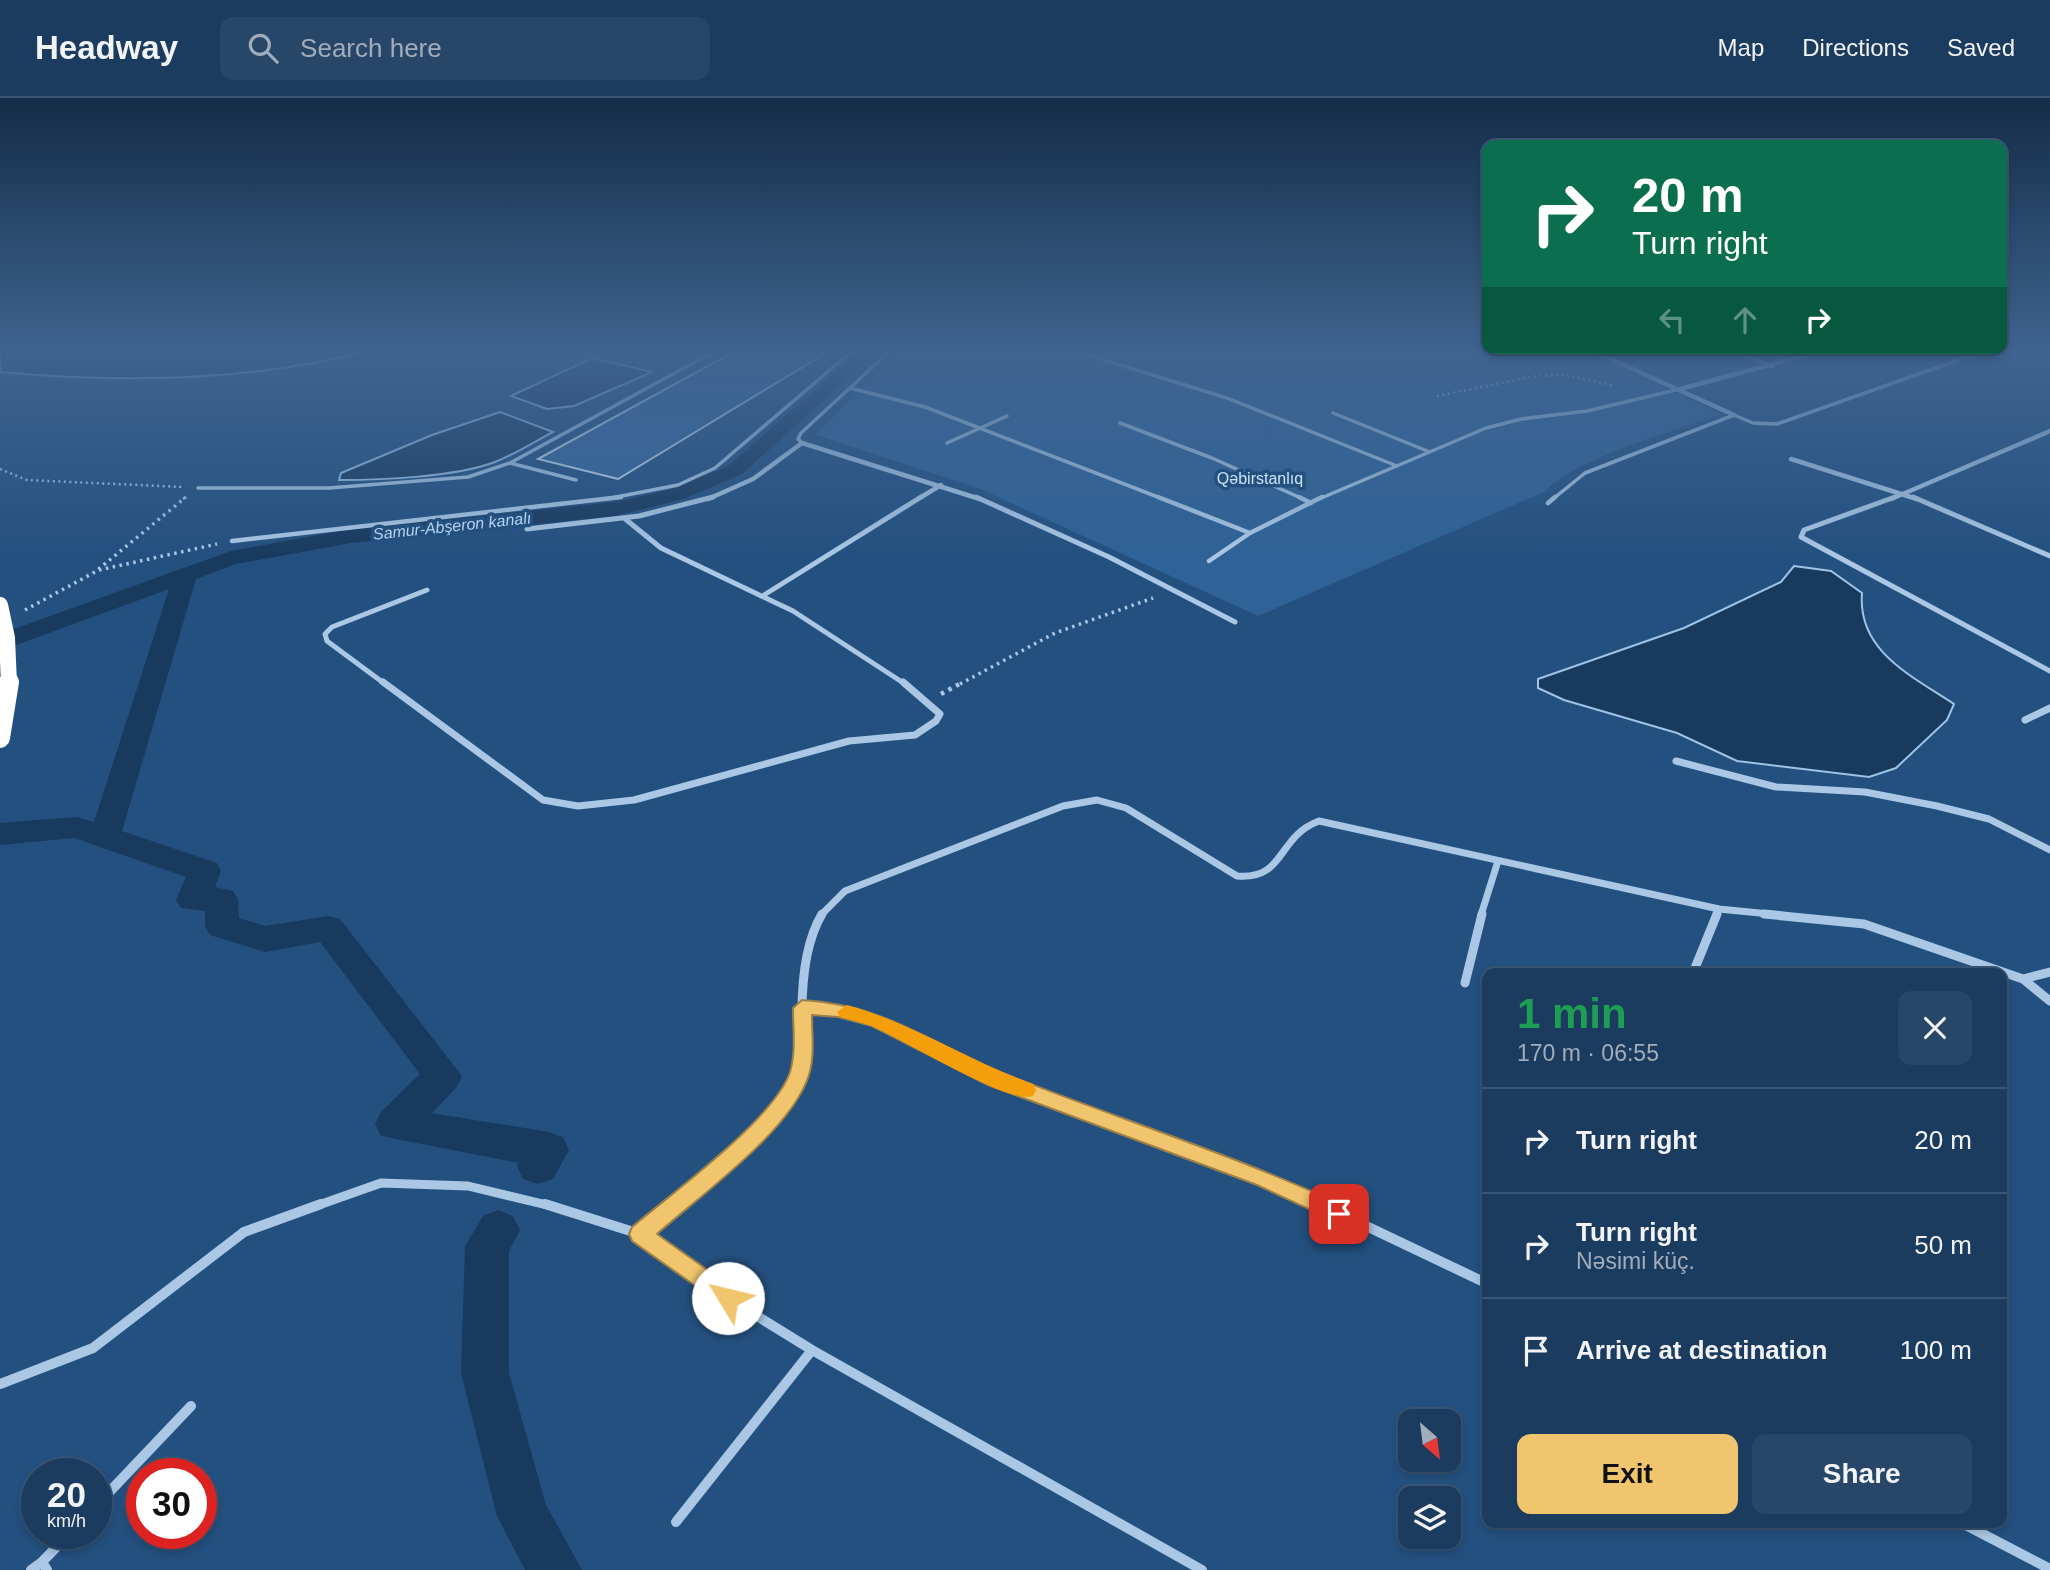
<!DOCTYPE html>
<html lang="en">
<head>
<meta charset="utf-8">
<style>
	body { margin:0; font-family:Arial,sans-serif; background:#284768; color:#f1f3f6; height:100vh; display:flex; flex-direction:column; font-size:26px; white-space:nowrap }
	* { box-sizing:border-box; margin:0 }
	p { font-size:23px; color:#a0adbd }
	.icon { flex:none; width:38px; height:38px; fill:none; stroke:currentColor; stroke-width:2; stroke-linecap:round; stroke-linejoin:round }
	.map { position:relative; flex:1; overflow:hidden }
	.panel { position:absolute; left:1482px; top:870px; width:525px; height:560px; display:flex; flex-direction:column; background:#1b3c5f; border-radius:14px; box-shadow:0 4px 10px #0003,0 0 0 2px #395674 }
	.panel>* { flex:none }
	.guide { position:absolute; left:1482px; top:42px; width:525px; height:214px; border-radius:14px; box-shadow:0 4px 10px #0003,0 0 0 2px #395674; background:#0b6e4f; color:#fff; overflow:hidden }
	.needle { width:46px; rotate:152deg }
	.buttons { position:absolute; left:1398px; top:1311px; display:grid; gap:14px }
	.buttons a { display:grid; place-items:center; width:63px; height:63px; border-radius:14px; background:#1b3c5f; box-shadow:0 4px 10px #0003,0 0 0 2px #395674; font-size:35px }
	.speed { position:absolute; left:21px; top:1360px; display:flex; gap:14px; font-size:35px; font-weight:700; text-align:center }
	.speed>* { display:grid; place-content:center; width:91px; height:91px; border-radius:50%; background:#1b3c5f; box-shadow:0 4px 10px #0003,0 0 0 2px #395674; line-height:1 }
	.speed small { font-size:18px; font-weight:400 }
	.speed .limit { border:10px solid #d22; background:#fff; color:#111 }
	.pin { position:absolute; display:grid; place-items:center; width:60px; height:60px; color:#fff; margin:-30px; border-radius:14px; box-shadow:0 4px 10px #0006 }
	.me { position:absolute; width:77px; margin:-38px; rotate:306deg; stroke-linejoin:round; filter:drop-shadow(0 0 5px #0008) }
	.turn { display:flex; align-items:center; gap:24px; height:147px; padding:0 35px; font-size:32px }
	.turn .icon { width:91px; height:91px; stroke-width:2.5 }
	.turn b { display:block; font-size:49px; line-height:60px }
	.lanes { display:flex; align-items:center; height:66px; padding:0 35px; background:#0003; justify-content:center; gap:35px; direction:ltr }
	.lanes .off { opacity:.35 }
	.round { display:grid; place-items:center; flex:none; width:74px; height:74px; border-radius:14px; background:#284768 }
	.overview { display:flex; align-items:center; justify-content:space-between; height:119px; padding:0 35px }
	h1 { font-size:42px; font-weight:800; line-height:52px; color:#1e9e55 }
	.primary-button { display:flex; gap:14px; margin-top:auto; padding:14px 35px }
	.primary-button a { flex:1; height:80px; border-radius:14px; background:#f0c56e; color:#111; font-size:28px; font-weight:800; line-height:80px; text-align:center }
	.primary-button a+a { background:#284768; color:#f1f3f6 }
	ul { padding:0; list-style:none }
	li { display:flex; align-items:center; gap:21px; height:105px; padding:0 35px; border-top:2px solid #395674 }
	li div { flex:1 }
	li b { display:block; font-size:26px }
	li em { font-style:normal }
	header { display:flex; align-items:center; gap:42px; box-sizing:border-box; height:98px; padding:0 35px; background:#1b3c5f; border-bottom:2px solid #395674 }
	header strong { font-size:33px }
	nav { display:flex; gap:38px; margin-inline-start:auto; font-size:24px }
	.search { width:490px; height:63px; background:#284768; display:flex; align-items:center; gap:18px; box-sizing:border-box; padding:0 24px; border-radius:14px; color:#a0adbd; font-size:26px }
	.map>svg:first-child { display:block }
	.green { fill:#2f6296 }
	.water { fill:#193a5f; stroke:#9ec3e7; stroke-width:2 }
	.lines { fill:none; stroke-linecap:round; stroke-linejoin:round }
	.canal { fill:#193a5f; fill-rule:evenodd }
	.building { fill:#35679c; stroke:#cde1f5; stroke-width:2 }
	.path-far2 { stroke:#aac8e6; stroke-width:2.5; stroke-dasharray:2 3.5; stroke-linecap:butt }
	.path-far1 { stroke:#aac8e6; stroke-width:3.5; stroke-dasharray:2.5 4.5; stroke-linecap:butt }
	.path { stroke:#aac8e6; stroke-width:4.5; stroke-dasharray:3.5 5; stroke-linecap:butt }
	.lane-far1 { stroke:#aac8e6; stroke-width:3.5 }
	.lane { stroke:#aac8e6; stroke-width:4.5 }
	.street-far4 { stroke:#aac8e6; stroke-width:4.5 }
	.street-far3 { stroke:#aac8e6; stroke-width:5 }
	.street-far2 { stroke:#aac8e6; stroke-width:7 }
	.street-far1 { stroke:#aac8e6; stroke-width:9 }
	.street { stroke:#aac8e6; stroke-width:10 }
	.highway-bridge-far1 { stroke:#fff; stroke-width:16 }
	.highway-bridge { stroke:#fff; stroke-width:20 }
	.route { fill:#f0c56e; stroke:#9c8048; stroke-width:2 }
	.slow { fill:#f59e0b }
	.labels { text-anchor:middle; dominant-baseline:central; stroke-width:7; stroke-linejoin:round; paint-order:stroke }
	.far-park-label { font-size:16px; fill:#cde1f5; stroke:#24507f }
	.far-water-label { font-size:16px; font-style:italic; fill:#b5d2ee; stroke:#24507f }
</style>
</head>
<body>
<header>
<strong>Headway</strong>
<div class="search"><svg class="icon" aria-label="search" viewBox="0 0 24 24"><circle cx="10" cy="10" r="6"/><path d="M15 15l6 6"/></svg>Search here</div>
<nav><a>Map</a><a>Directions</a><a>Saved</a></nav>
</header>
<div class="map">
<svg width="2050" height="1472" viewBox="0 0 2050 1472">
	<rect width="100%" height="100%" fill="#24507f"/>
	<path class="green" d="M897,253H1584L1721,316C1679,331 1571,362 1546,393L1258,518L978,390L816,337Z"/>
	<path class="water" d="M0,253H367C249,284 121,285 0,274Z
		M592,260L652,274L574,308L547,311L511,298Z
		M500,314L553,334C534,344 515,356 495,364C455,379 382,382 339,382L341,375L432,337Z
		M1794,468L1831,473L1862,495C1857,553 1912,578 1954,606L1947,622L1896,670L1869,679L1737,663L1677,635L1564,602L1538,590V581L1684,530L1781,484Z"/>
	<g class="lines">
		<path class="canal" d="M860,253H878L742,376L684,401L615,418L351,445L236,466L196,481L122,733L217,765L221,773L215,789L233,793L238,801L239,820L265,828L328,818L340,821L462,978L457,989L432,1015L549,1034L563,1039L569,1052L553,1081L538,1086L523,1081L517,1068L519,1065L381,1038L375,1026L381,1014L420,976L320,844L265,854L210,837L205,828V813L181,810L176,802L186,779L74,740L0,747V725L76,719L94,724L169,491L0,553V536L231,453L351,431L615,404L669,392L728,368Z
			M498,1112L513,1118L520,1132L509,1153V1275L546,1407L582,1472H525L497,1418L461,1275L465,1148L483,1118Z"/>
	</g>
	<path class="building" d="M735,253H829L618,381L538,361Z"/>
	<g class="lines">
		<path class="path-far2" d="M1437,298L1535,278L1566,277L1614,288
			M0,371L27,382L183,389
			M183,401L186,399"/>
		<path class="path-far1" d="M99,472L217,446
			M25,512L95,474L186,399
			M960,586L1055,535L1153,500"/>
		<path class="path" d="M941,596L963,584"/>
		<path class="lane-far1" d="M1075,253L1227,300L1397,368
			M850,290L925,309L1163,401
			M1333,315L1430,354
			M1120,325L1212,360L1303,401
			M802,345L798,341L801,335L890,253
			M947,345L1007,318
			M510,365L576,382
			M198,390H329L468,379L510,365L715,253
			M606,401L678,387L715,370L852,253
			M1319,401L1486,330L1521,321L1587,313L1680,291
			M1553,401L1585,375L1734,317L1753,325L1777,326L1984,253"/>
		<path class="lane" d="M1158,399L1250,435
			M1299,399L1311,405
			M1548,405L1555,399
			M232,443L621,399
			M1209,463L1250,435L1322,399"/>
		<path class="street-far4" d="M1593,253L1734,317
			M1733,253L1772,268
			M1680,291L1821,253
			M1791,361L1917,401
			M708,401L753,381L802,345L980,401
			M918,401L941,387
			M1891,401L2050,333"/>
		<path class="street-far3" d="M976,399L1109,459L1235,524
			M1895,399L1804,432L1801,439L2050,573
			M1913,399L2050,458
			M624,420L661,450L793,513L905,586
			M527,431L639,418L713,399
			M764,497L921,399
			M385,586L327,543L325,536L332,529L427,492"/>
		<path class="street-far2" d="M383,584L543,702L578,708L634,702L849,643L915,637L936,623L940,616L903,584
			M2025,622L2050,610
			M1676,663L1776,689L1865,694L1937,708L1989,721L2050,752
			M821,817L845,793L1063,708L1097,702L1126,710L1237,778C1286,782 1276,739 1319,723L1719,811L1781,817
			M1481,817L1498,763
			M1716,817L1719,811"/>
		<path class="street-far1" d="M1764,816L1864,826L2023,881L2050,874
			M1693,875L1717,816
			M2023,881L2050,903
			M1465,885L1482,816
			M802,910L838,911L877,923L995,981L1265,1080L1324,1108
			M316,1108L381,1085L468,1088L551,1108
			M672,1108C716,1070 774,1033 798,978C807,959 802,934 802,914C802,882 806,843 822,816"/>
		<path class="street" d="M545,1106L640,1136L674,1106
			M1320,1106L1488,1186
			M640,1136L728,1200L812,1252L1202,1472
			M0,1286L93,1250L244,1134L321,1106
			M96,1408L191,1308
			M676,1424L812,1252
			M1960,1424L2050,1471
			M42,1464L70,1435
			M31,1472L42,1464L47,1472"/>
		<path class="highway-bridge-far1" d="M0,507L7,540L9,586"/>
		<path class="highway-bridge" d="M0,640L9,584"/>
	</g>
	<linearGradient id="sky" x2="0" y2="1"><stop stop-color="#142c46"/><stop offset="0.55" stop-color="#3f6490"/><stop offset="1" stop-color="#3f6490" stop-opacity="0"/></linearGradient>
	<rect width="2050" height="459" fill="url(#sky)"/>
	<path class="route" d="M802,902C888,907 930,946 1005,976C1119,1021 1235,1057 1347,1109L1350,1116L1347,1123L1339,1125L1257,1087L988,987L872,928L838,919L812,917C812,937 815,958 809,977C792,1032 701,1097 657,1136L736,1192L739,1200L736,1208L728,1211L632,1143L629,1136L632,1129C672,1095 774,1021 790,974C796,954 793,931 793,910Z"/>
	<path class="slow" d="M847,907C912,925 969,963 1033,986L1036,992L1033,998C1008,1007 902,940 871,928C861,924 850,922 840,919L837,914Z"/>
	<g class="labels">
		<g class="far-park-label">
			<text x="1260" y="380">Qəbirstanlıq</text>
		</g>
		<g class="far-water-label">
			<text transform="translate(452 428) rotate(-6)">Samur-Abşeron kanalı</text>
		</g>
	</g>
</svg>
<div class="buttons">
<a><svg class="needle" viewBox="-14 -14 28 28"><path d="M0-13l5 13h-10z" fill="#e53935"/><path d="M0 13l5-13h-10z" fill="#a0adbd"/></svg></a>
<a><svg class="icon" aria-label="layers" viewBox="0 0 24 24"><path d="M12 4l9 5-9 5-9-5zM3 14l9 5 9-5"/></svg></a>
</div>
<div class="speed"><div>20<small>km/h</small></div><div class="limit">30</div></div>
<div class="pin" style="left:1339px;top:1116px;background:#d93025"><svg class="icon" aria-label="arrive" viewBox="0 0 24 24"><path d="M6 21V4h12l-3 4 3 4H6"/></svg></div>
<svg class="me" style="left:728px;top:1200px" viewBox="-20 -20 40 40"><circle r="19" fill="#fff"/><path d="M0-13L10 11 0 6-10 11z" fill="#f0c56e"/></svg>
<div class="guide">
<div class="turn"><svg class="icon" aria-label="right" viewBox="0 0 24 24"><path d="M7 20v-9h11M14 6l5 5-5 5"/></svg><div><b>20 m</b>Turn right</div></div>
<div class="lanes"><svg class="icon off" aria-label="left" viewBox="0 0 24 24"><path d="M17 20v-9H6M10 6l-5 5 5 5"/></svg><svg class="icon off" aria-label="ahead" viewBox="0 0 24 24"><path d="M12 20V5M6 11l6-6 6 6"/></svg><svg class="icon" aria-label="right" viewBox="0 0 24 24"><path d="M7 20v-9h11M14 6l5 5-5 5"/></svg></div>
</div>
<section class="panel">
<div class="overview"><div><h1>1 min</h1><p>170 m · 06:55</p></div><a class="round"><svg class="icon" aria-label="close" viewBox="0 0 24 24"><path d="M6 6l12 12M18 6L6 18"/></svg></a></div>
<ul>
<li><svg class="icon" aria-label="right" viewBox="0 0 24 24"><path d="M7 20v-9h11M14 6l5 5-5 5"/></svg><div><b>Turn right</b></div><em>20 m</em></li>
<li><svg class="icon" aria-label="right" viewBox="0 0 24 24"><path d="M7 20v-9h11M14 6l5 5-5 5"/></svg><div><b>Turn right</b><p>Nəsimi küç.</p></div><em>50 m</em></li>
<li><svg class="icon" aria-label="arrive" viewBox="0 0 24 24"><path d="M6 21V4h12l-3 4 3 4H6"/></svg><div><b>Arrive at destination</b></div><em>100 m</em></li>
</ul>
<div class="primary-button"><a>Exit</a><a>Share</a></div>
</section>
</div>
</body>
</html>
